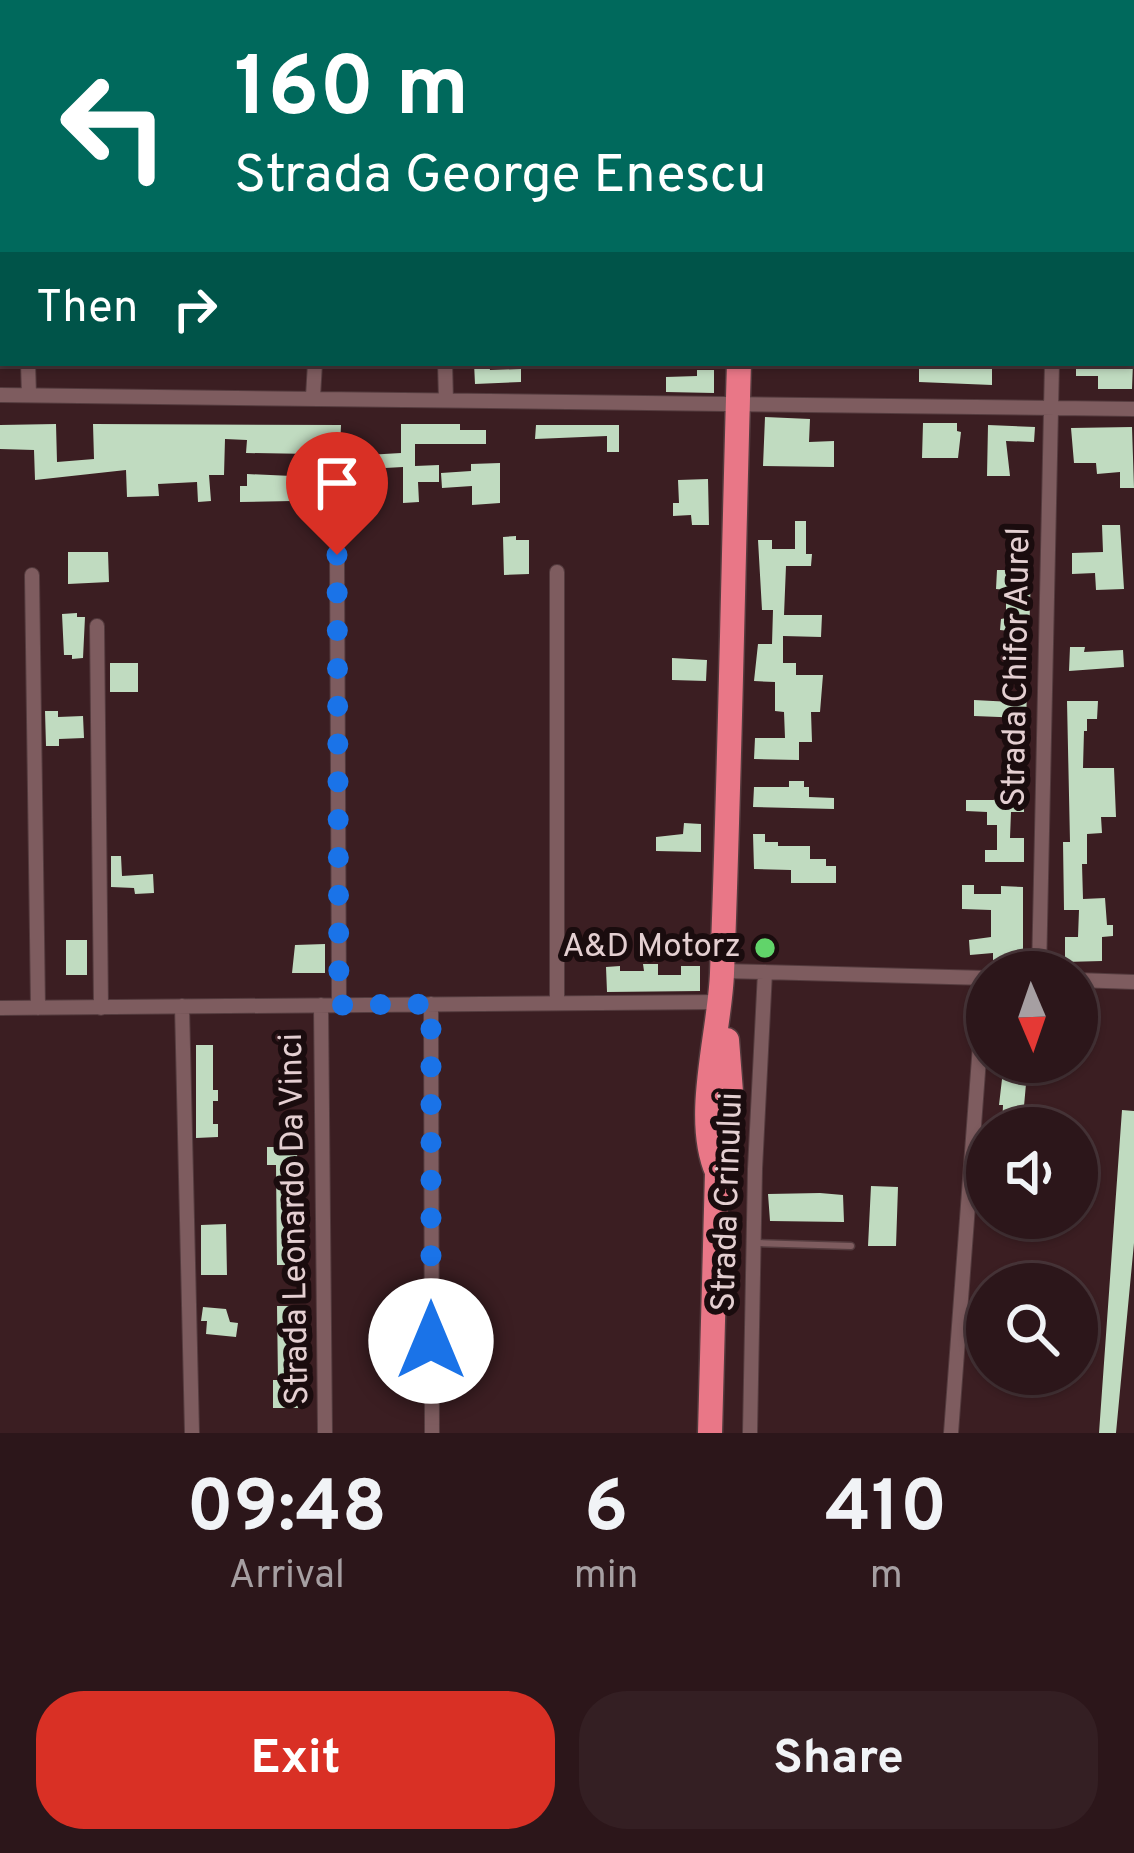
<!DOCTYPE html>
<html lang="en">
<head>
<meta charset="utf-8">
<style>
	body { margin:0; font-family:Overpass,sans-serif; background:#341f23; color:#f1f3f6; height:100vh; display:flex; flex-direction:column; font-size:45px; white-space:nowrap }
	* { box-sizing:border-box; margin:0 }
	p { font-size:39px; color:#a69fa2 }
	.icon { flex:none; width:66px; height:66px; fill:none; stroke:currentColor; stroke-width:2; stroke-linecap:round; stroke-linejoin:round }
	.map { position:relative; height:1433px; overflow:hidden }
	.side { display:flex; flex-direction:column; background:#2c161a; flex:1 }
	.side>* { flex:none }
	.top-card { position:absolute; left:0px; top:0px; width:1134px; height:366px; box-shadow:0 3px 9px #0004,0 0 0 3px #483539; background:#00695c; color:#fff; overflow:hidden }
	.needle { width:78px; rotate:178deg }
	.fabs { position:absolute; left:966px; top:951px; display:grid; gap:24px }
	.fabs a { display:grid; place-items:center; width:132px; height:132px; border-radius:50%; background:#2c161a; box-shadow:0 3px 9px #0004,0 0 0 3px #483539; font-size:60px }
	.pin { position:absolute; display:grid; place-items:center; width:102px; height:102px; color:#fff; margin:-123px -51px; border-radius:50% 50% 50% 0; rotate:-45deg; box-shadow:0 0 12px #0007 }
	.pin .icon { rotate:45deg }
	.me { position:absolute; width:132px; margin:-66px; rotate:0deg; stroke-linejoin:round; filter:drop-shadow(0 0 9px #0008) }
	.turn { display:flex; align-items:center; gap:42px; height:252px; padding:0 36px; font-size:54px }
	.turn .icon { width:156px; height:156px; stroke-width:2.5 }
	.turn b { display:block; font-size:84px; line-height:102px }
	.then { display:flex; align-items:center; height:114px; padding:0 36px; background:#0003; gap:24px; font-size:45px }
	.eta { display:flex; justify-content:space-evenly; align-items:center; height:204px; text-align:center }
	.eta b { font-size:72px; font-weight:700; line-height:84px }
	.action { display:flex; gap:24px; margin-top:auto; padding:24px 36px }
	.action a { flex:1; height:138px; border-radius:48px; background:#d93025; color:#fff; font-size:48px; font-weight:700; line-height:138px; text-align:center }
	.action a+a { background:#341f23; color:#f1f3f6 }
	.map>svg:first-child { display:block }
	.building { fill:#c0dbc0 }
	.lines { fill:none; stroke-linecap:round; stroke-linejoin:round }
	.lane-casing { stroke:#543b3e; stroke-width:9 }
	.street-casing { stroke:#543b3e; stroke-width:16 }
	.highway-casing { stroke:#543b3e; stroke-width:27 }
	.lane { stroke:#7e5c5f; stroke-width:6 }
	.street { stroke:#7e5c5f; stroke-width:14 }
	.highway { stroke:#e97787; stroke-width:24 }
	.route { stroke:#1a73e8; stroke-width:21; stroke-dasharray:0 37.8 }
	.poi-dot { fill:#61d46a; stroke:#1a0c0e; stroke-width:4.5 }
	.labels { text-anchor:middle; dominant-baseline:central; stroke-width:12; stroke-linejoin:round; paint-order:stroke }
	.street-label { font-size:33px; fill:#e4cfd1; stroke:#1a0c0e }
	.poi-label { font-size:33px; fill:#e4cfd1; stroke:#1a0c0e; text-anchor:end }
</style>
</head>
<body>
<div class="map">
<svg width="1134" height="1433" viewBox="0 0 1134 1433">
	<rect width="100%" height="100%" fill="#3b1e22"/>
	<path class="building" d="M474,363H489L490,370L521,369V382L475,384Z
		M926,363H992V385L919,382V366Z
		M1076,363H1133L1132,389H1098V376H1076Z
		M697,370H714V393L666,392V377L697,376Z
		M765,417L810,419L809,442L834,441V467L763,466Z
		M923,423H957V431L961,432L958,458H922Z
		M56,424L57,462L94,459L93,424L341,425L339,473L325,474V469H312V454L246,453L247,440L225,439L224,475H209L211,501L198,502L197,482L158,484L159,496L127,497L126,470L35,480L34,450L0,449V425Z
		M401,424H460V430H486V444H415V466L439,465V482H418L419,502L403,503V467L367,469V455L401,453Z
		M536,425H619V452H607V436L535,439Z
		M988,425L1035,427L1034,442L1006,441L1010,476H987Z
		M1132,427L1134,488H1120V472L1097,474L1096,463H1074L1071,428Z
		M500,463V503L472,505V486L442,488L441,473L471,471V464Z
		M247,474L292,476V501L240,502V486H247Z
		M708,479L709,525H692L691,515L673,516V503H679L678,480Z
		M795,521H806V554H812L811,566H786L784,615H822L821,637L783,636V663H796V675H823L820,712H811L812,742H799V760L754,759L755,738H785L784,712L775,711V682L754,681L758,644H772L773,610H762L758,540H772V549H795Z
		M1102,525H1120L1124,589L1096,590L1095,573L1072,574V553L1103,552Z
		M516,536V540H529V574L504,575L503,537Z
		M68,552H108L109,582L68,584Z
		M997,570H1031L1028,676L1009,675L1010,631L1000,630L1001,619L1006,618V590L996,589Z
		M77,613V617H85L83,658L72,659V655H64L62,614Z
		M1070,647H1085L1084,652L1123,650L1124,667L1069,671Z
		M672,658L707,660L706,681L672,680Z
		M110,663H138V692H110Z
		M1027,694L1026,718L974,716V700L1012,702L1013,695Z
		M1067,701H1098L1097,719H1087V731H1084L1083,768H1114L1116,817H1101L1102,833L1087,834V864H1082L1083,899L1105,898L1107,925H1113V936L1102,937V961L1065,962V937H1078L1079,910H1064L1063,842H1070Z
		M45,711H58V717L83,716L84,738L59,739V746H46Z
		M789,781H804V787H809V797L834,798V809L753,807L754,787H789Z
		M1007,793H1024V812H1011L1010,838H1024V862H985V850H997V825H987V812L966,811V800H993L1007,797Z
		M684,823L701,824V852L656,851V837L683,834Z
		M753,834H765V842H778V846H810V859H826V866H836V883H791V870L754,869Z
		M111,856H121L122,876L153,874L154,893L135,894L134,888L111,887Z
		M962,885H974V894H1001V886L1023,887V961L993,960V953L970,955L969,940L991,937V910L962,909Z
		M66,940H87V975H66Z
		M325,944V973H292L295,945Z
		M643,964H658V975H681V966H700V991L607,992L606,967L620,966V971H644Z
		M196,1045H213V1090H218V1101H213V1124H218V1137L196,1138Z
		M1004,1062H1028L1022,1128H1002L1003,1105H999Z
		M1122,1110L1134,1111V1243L1116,1433H1099Z
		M267,1147H297L299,1265H277L276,1165H267Z
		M871,1186L898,1187L896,1246H868Z
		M820,1193L843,1195L844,1222L770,1221L768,1194Z
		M226,1224L227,1275H201V1225Z
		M277,1306H302L298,1408H273V1380H278Z
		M203,1307L226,1309L230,1322L238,1323L236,1337L206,1334L207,1321H201Z"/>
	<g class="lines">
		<g class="lane-casing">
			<path id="lane" d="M758,1243L851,1246"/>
		</g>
		<g class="street-casing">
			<path id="street" d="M22,0V3
				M327,3V0
				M1063,3L1064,0
				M28,363L29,395
				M445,363L446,400
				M0,395L1134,409
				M313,397L315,363
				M337,555L339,1005
				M32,575L38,1008
				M97,626L101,1008
				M722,971L987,978
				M1039,972L1052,363
				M1077,980L1134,982
				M557,1003V572
				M431,1004L432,1433
				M321,1005L325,1433
				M182,1006L192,1433
				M0,1008L721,1002
				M750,1433L755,1169L765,972
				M951,1433L985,978"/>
		</g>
		<g class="highway-casing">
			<path id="highway" d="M748,3L749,0
				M717,1172C693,1117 720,1032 722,973C730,770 733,566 739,363
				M710,1433L717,1172L731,1092L727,1040"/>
		</g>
		<use href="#lane" class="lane"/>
		<use href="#street" class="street"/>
		<use href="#highway" class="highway"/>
	</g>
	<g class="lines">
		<path class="route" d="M337,555L339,1005L431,1004V1341"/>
	</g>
	<circle class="poi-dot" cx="765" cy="948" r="12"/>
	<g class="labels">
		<g class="street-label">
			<text transform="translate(1018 667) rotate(-89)">Strada Chifor Aurel</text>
			<text transform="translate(729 1202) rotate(-88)">Strada Crinului</text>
			<text transform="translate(296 1219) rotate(-91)">Strada Leonardo Da Vinci</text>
		</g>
		<g class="poi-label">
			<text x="741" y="948">A&amp;D Motorz</text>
		</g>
	</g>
</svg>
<div class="fabs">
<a><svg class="needle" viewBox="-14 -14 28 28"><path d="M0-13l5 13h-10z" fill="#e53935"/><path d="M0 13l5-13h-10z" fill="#a69fa2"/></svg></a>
<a><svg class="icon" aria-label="sound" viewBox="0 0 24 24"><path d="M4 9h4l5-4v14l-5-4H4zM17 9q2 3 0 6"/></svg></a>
<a><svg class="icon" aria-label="search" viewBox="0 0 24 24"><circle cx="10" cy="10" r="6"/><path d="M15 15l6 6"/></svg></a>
</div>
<div class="pin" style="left:337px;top:555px;background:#d93025"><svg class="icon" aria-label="arrive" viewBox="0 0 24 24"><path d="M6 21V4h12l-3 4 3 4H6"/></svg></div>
<svg class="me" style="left:431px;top:1341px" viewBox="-20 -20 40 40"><circle r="19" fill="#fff"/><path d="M0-13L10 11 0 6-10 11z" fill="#1a73e8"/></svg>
<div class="top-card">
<div class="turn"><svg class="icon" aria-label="left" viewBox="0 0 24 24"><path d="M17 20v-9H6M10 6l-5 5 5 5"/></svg><div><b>160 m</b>Strada George Enescu</div></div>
<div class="then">Then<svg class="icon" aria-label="right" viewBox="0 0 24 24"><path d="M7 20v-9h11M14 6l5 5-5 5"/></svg></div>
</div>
</div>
<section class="side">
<div class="eta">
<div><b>09:48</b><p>Arrival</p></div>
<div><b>6</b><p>min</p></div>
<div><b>410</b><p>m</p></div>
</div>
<div class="action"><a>Exit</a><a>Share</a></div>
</section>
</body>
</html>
